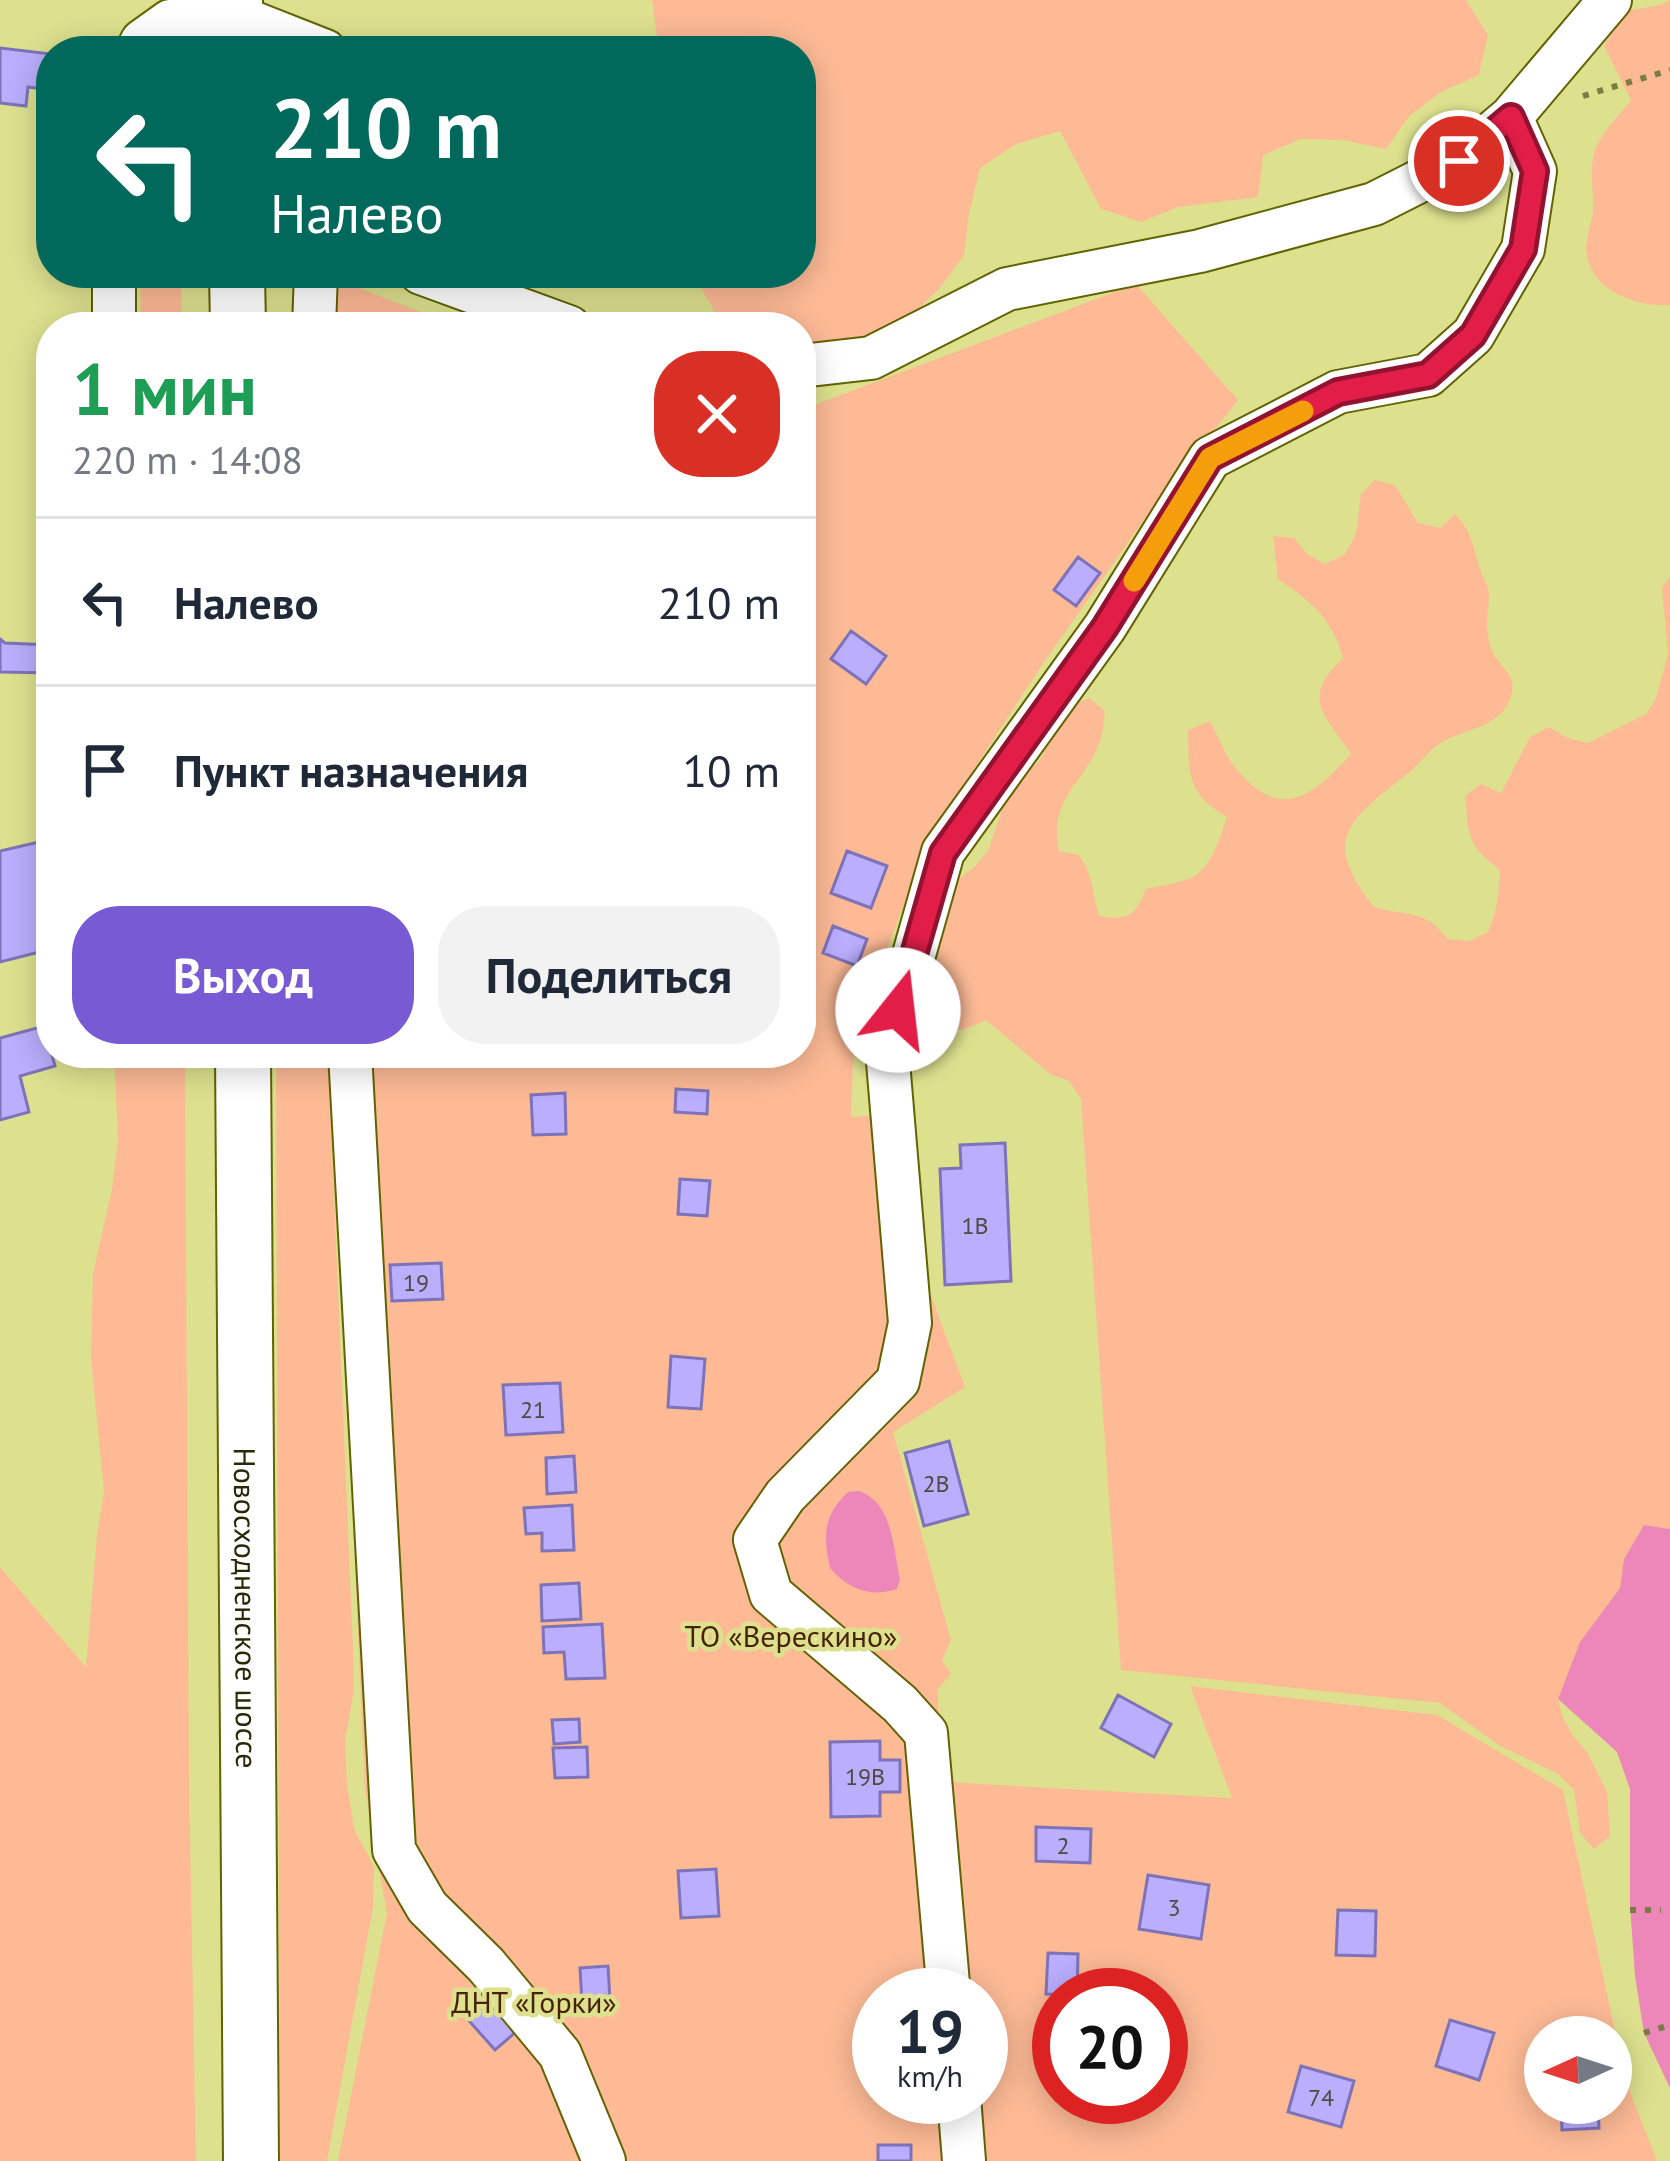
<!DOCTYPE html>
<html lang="ru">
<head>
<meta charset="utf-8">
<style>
	body { margin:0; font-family:"PT Sans",sans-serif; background:#f2f2f3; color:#1f2937; height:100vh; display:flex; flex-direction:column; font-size:45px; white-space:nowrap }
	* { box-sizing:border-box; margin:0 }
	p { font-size:39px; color:#747a83 }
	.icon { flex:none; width:66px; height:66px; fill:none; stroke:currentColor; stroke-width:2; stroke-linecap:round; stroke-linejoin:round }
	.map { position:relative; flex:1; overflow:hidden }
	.sheet { position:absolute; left:36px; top:312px; width:780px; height:756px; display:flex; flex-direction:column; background:#fff; border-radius:48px; box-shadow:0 6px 30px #0003 }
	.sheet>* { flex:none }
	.hud { position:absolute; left:36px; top:36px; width:780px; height:252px; border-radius:48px; box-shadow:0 6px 30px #0003; background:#00695c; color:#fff; overflow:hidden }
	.needle { width:78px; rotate:267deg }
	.buttons { position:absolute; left:1524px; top:2016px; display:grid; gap:24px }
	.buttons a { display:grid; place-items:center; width:108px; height:108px; border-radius:50%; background:#fff; box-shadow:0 6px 30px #0003; font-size:60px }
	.speed { position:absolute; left:852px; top:1968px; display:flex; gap:24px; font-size:60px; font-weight:700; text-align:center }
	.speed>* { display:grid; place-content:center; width:156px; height:156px; border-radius:50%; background:#fff; box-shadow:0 6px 30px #0003; line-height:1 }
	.speed small { font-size:30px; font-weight:400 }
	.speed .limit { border:18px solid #d22; background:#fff; color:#111 }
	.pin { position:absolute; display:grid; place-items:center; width:102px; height:102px; color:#fff; margin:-51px; border:6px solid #fff; border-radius:50%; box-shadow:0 3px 12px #0007 }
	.me { position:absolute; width:132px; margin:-66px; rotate:16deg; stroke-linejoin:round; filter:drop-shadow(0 0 9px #0008) }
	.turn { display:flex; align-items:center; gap:42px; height:252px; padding:0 36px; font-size:54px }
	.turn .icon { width:156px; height:156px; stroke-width:2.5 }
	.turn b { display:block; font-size:84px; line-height:102px }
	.round { display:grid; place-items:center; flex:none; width:126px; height:126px; border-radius:48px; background:#f2f2f3 }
	.headline { display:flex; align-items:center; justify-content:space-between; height:204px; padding:0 36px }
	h1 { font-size:72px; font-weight:700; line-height:90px; color:#1e9e55 }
	.action { display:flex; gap:24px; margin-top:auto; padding:24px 36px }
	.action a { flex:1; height:138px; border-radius:48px; background:#785ad5; color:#fff; font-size:48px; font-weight:700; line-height:138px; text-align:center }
	.action a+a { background:#f2f2f3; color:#1f2937 }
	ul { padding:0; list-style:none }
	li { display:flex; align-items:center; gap:36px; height:168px; padding:0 36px; border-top:3px solid #e0e1e3 }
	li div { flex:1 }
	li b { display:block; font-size:45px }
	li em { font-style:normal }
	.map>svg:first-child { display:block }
	.green { fill:#fdba95; fill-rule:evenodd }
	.water { fill:#ed87b9 }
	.building { fill:#baaefd; stroke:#7e73b9; stroke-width:3 }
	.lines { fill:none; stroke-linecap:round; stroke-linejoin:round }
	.minor-casing { stroke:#626302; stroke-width:46 }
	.major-casing { stroke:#626302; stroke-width:58 }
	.path { stroke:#7a7c43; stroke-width:6; stroke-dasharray:6 9; stroke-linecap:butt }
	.minor { stroke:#fff; stroke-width:42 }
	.major { stroke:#fff; stroke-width:54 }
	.route-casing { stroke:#92132f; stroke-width:30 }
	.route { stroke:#e11d48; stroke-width:21 }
	.slow { stroke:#f59e0b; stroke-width:21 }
	.labels { text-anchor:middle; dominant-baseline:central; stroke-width:9; stroke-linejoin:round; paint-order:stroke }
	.number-label { font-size:24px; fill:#4c4a44 }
	.street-label { font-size:30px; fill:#282906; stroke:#dde18e }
	.park-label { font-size:30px; fill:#472209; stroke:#dde18e }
</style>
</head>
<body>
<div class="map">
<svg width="1670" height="2161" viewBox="0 0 1670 2161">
	<rect width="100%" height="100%" fill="#dde18e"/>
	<path class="green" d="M652,0H1466L1488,35L1479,75L1441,92L1409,116L1386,149L1343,140L1301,139L1263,155L1258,197L1178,207L1141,222L1101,209L1060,131L1016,144L980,168L969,214L964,255L940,288L908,319L856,348L801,347V327H724L702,290L708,273H801V51H659Z
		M1670,0V305C1638,307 1595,293 1587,257C1584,240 1591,227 1593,211C1594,192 1589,172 1594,154C1599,134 1619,116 1631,100L1604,46L1625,11L1660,5Z
		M140,273H181L182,327H141Z
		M336,279L459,327H300Z
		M1136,284L1238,400L1141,524L1042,665L930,836L854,1035L851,1117L904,1114L910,1239L965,1387L893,1432L951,1640L942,1660L951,1674L937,1690L944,1782L1232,1798L1190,1686L1437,1715L1563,1790L1626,2082L1657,2161H338L387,1913L365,1790L332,1053H801V404L814,405ZM879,1995H981V2097H879ZM1059,1995H1161V2097H1059ZM1545,2037H1611V2103H1545Z
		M1375,480L1395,485L1418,523L1440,528L1455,514C1473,533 1473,548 1481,572C1483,578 1487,583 1488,589C1491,600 1486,614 1487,626C1488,634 1489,645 1493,653C1500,667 1516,674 1512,692C1506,724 1472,728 1448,739C1430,747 1421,763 1406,775C1349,820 1320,839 1374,907C1408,917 1424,908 1448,939L1469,941L1488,932C1497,911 1499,893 1500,870C1466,844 1469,836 1465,796L1481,784L1501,793L1530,737L1549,727L1568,738L1588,743L1646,714L1656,698L1668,654L1662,588L1670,577V1529L1644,1525L1624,1559L1620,1588L1580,1642L1558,1699L1563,1718L1573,1736L1587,1752L1607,1792L1610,1836L1594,1849L1580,1833L1574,1790L1558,1774L1500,1746L1440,1703L1121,1670L1081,1099L1069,1081L1050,1074L986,1020C964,1031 947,1034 923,1032L914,1012L956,881L975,866L988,851L1009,789L1039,761L1070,706L1089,698L1105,711C1103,725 1103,738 1096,751C1077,789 1049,802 1059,851L1079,855C1094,877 1092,892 1099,916C1128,921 1135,916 1146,889C1159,886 1172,884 1185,880C1211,873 1219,840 1227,817C1186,793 1189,774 1188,730L1210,721C1218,735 1224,752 1233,765C1279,823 1310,799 1351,754C1324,714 1300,699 1343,658C1331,616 1312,603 1278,579L1273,536L1294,538L1307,554L1325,564L1345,554L1356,534L1361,494Z
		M114,1053H185L189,1780L196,2161H0V1567L86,1667L97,1535L104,1492L91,1358L93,1274L112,1189L118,1140Z
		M276,1053H328L353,1649L354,1690L345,1740L347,1783L354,1829L374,1867L373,1907L327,2161H280Z"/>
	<path class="water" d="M859,1491C893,1502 893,1549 900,1579L897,1589C870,1598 848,1589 830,1568C823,1535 823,1516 848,1492Z
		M1644,1525L1670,1529V2088L1644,2033L1635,1976L1630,1905V1789L1617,1752L1558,1699L1580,1642L1620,1588L1624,1559Z"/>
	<path class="building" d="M0,48L51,54V90L28,87L26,106L0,103Z
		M1078,557L1100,573L1076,606L1054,590Z
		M851,631L886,656L866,684L831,659Z
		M0,639L5,643L51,645V673L0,672Z
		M43,841L51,877V949L0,962V851Z
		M847,851L887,866L871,908L831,893Z
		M833,926L867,939L857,966L823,953Z
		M44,1026L55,1066L20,1076L29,1112L0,1120V1038Z
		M676,1089L708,1091L707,1114L675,1112Z
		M565,1093L566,1134L533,1135L531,1095Z
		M1005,1143L1011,1281L945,1285L940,1169L961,1168L960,1145Z
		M680,1179L710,1181L707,1216L678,1214Z
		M441,1263L443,1299L392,1301L390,1265Z
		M671,1356L705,1359L701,1409L668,1407Z
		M560,1383L563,1432L506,1435L503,1385Z
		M949,1441L968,1514L924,1526L905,1453Z
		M574,1456L576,1492L547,1494L546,1458Z
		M572,1505L574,1550L542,1551V1533L526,1534L524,1508Z
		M579,1583L581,1619L542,1621L541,1585Z
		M602,1624L605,1678L566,1679L564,1652L544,1653L543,1627Z
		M1118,1695L1171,1724L1154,1757L1101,1728Z
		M579,1719L580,1742L554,1744L552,1720Z
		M880,1741V1760H900V1792H880V1816L831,1817L830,1742Z
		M587,1747L588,1777L555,1778L553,1748Z
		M1036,1827L1091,1829L1090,1863L1036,1861Z
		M716,1869L719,1916L681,1918L678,1871Z
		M1148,1875L1209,1885L1201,1939L1139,1929Z
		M1338,1910L1376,1911L1375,1956L1336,1955Z
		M1048,1953L1078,1954L1077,1995L1046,1994Z
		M608,1966L610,2000L582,2002L580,1968Z
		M479,1985L518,2030L495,2050L455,2005Z
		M1450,2020L1494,2033L1479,2080L1436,2066Z
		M1301,2066L1354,2081L1341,2127L1288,2112Z
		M1561,2103H1598L1599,2128L1562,2130Z
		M878,2145H911V2161H878Z"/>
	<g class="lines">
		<g class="minor-casing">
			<path id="minor" d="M137,51L142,41L170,21L236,16L325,51
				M421,273L569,327
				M114,327V273
				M314,327L316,273
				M801,366L871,358L1007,289L1200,251L1374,204L1459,161L1511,117L1610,0
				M350,1053L394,1850L427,1907L486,1965L560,2054L604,2161
				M949,1995L926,1733L900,1704L771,1594L755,1540L785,1496L898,1381L910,1323L887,1050L943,852L1105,627L1210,458L1338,392L1428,375L1473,335L1523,249L1535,171L1511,117
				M959,2097L964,2161"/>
		</g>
		<g class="major-casing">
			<g id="major">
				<path d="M235,0L236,51"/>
				<path d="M237,273L238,327"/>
				<path id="s1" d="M243,1053L251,2161"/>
			</g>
		</g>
		<path class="path" d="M1583,96L1670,70
			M1630,1910H1661
			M1644,2033L1670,2025"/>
		<use href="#minor" class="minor"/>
		<use href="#major" class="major"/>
	</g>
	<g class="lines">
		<g class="route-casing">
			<path id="route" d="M898,1010L943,853L1105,627L1210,458L1338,392L1428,375L1473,335L1523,249L1535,171L1511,117L1459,161"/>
		</g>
		<use href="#route" class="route"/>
		<path class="slow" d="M1134,581L1210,458L1303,411"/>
	</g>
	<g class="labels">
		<g class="number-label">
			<text x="975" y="1225">1В</text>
			<text x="416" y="1282">19</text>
			<text x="533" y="1409">21</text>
			<text x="936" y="1483">2В</text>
			<text x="865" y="1776">19В</text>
			<text x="1063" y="1845">2</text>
			<text x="1174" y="1907">3</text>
			<text x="1321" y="2097">74</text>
		</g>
		<g class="street-label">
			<text stroke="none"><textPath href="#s1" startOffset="555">Новосходненское шоссе</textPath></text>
		</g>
		<g class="park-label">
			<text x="791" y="1635">ТО «Верескино»</text>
			<text x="534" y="2001">ДНТ «Горки»</text>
		</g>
	</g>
</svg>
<div class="buttons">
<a><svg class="needle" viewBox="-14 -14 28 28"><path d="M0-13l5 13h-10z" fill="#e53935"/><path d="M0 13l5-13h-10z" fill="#747a83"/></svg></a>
</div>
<div class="speed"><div>19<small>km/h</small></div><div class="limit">20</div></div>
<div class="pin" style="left:1459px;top:161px;background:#d93025"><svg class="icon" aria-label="arrive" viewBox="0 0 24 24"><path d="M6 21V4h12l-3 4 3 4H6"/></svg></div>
<svg class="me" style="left:898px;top:1010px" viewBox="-20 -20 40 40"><circle r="19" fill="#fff"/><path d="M0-13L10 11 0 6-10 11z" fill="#e11d48"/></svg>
<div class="hud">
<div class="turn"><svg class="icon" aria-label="left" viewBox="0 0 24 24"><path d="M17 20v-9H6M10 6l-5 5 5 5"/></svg><div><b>210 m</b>Налево</div></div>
</div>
<section class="sheet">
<div class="headline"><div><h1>1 мин</h1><p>220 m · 14:08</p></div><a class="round" style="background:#d93025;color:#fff"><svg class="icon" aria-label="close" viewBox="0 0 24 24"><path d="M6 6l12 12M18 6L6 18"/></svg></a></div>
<ul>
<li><svg class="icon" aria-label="left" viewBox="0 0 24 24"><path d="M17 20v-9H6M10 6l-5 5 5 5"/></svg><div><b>Налево</b></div><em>210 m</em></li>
<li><svg class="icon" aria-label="arrive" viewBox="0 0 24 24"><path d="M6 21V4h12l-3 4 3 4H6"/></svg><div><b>Пункт назначения</b></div><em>10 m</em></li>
</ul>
<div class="action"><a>Выход</a><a>Поделиться</a></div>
</section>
</div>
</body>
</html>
